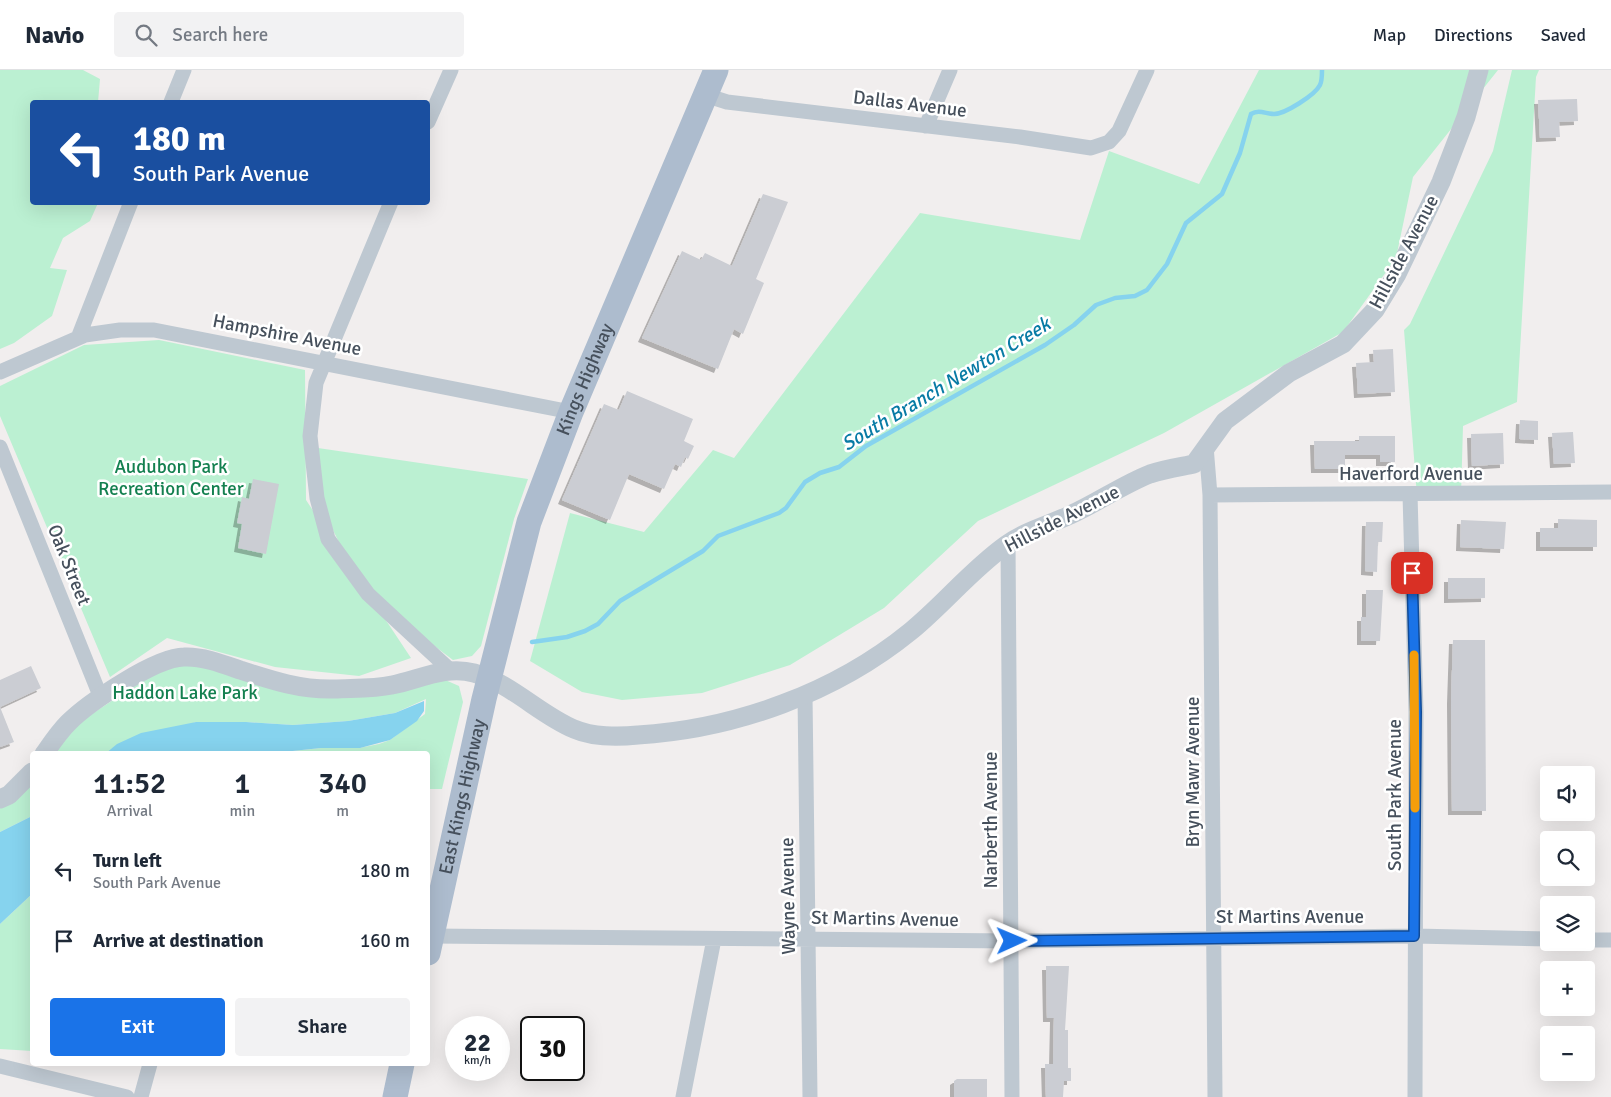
<!DOCTYPE html>
<html lang="en">
<head>
<meta charset="utf-8">
<style>
	body { margin:0; font-family:Signika,sans-serif; background:#f2f2f3; color:#1f2937; height:100vh; display:flex; flex-direction:column; font-size:19px; white-space:nowrap }
	* { box-sizing:border-box; margin:0 }
	p { font-size:16px; color:#747a83 }
	.icon { flex:none; width:28px; height:28px; fill:none; stroke:currentColor; stroke-width:2; stroke-linecap:round; stroke-linejoin:round }
	.map { position:relative; flex:1; overflow:hidden }
	.drawer { position:absolute; left:30px; top:681px; width:400px; height:315px; display:flex; flex-direction:column; background:#fff; border-radius:5px; box-shadow:0 5px 20px #0002 }
	.drawer>* { flex:none }
	.top-card { position:absolute; left:30px; top:30px; width:400px; height:105px; border-radius:5px; box-shadow:0 5px 20px #0002; background:#1a4fa0; color:#fff; overflow:hidden }
	.fabs { position:absolute; left:1540px; top:696px; display:grid; gap:10px }
	.fabs a { display:grid; place-items:center; width:55px; height:55px; border-radius:5px; background:#fff; box-shadow:0 5px 20px #0002; font-size:25px }
	.speed { position:absolute; left:445px; top:946px; display:flex; gap:10px; font-size:25px; font-weight:700; text-align:center }
	.speed>* { display:grid; place-content:center; width:65px; height:65px; border-radius:50%; background:#fff; box-shadow:0 5px 20px #0002; line-height:1 }
	.speed small { font-size:12px; font-weight:400 }
	.speed .limit { border:2px solid #111; border-radius:8px; background:#fff; color:#111 }
	.pin { position:absolute; display:grid; place-items:center; width:42px; height:42px; color:#fff; margin:-21px; border-radius:10px; box-shadow:0 2px 8px #0006 }
	.me { position:absolute; width:55px; margin:-28px; rotate:89deg; stroke-linejoin:round; filter:drop-shadow(0 0 4px #0008) }
	.turn { display:flex; align-items:center; gap:18px; height:105px; padding:0 20px; font-size:22px }
	.turn .icon { width:65px; height:65px; stroke-width:2.5 }
	.turn b { display:block; font-size:35px; line-height:42px }
	.eta { display:flex; justify-content:space-evenly; align-items:center; height:85px; text-align:center }
	.eta b { font-size:30px; font-weight:600; line-height:35px }
	.button { display:flex; gap:10px; margin-top:auto; padding:10px 20px }
	.button a { flex:1; height:58px; border-radius:5px; background:#1a73e8; color:#fff; font-size:20px; font-weight:600; line-height:58px; text-align:center }
	.button a+a { background:#f2f2f3; color:#1f2937 }
	ul { padding:0; list-style:none }
	li { display:flex; align-items:center; gap:15px; height:70px; padding:0 20px }
	li div { flex:1 }
	li b { display:block; font-size:19px }
	li em { font-style:normal }
	header { display:flex; align-items:center; gap:30px; box-sizing:border-box; height:70px; padding:0 25px; background:#fff; border-bottom:1px solid #e0e1e3 }
	header strong { font-size:24px }
	nav { display:flex; gap:28px; margin-inline-start:auto; font-size:18px }
	.search { width:350px; height:45px; background:#f2f2f3; display:flex; align-items:center; gap:12px; box-sizing:border-box; padding:0 18px; border-radius:5px; color:#747a83; font-size:19px }
	.map>svg:first-child { display:block }
	.green { fill:#bbf0d2 }
	.water { fill:#86d3ee }
	.lines { fill:none; stroke-linecap:round; stroke-linejoin:round }
	.stream { stroke:#86d3ee; stroke-width:4.5 }
	.building { fill:#cbcdd3; filter:url(#shadow) }
	.minor { stroke:#bec8d1; stroke-width:15 }
	.tertiary { stroke:#bec8d1; stroke-width:19 }
	.primary { stroke:#adbcce; stroke-width:25 }
	.route-casing { stroke:#114b97; stroke-width:12 }
	.route { stroke:#1a73e8; stroke-width:9 }
	.slow { stroke:#f59e0b; stroke-width:9 }
	.labels { text-anchor:middle; dominant-baseline:central; stroke-width:5; stroke-linejoin:round; paint-order:stroke }
	.street-label { font-size:19px; fill:#46505c; stroke:#fff }
	.park-label { font-size:19px; fill:#148050; stroke:#fff }
	.water-label { font-size:20px; font-style:italic; fill:#087ba5; stroke:#fff }
</style>
</head>
<body>
<header>
<strong>Navio</strong>
<div class="search"><svg class="icon" aria-label="search" viewBox="0 0 24 24"><circle cx="10" cy="10" r="6"/><path d="M15 15l6 6"/></svg>Search here</div>
<nav><a>Map</a><a>Directions</a><a>Saved</a></nav>
</header>
<div class="map">
<svg width="1611" height="1027" viewBox="0 0 1611 1027">
	<defs>
		<filter id="shadow"><feDropShadow dx="-4" dy="4" stdDeviation="0" flood-color="#0004"/></filter>
	</defs>
	<rect width="100%" height="100%" fill="#f1eeee"/>
	<path class="green" d="M0,0H83L100,9L98,32H32V132L98,133L90,151L63,168L50,198L67,200L52,246L14,273L0,279Z
		M1259,0H1498L1413,107L1396,188L1343,262L1164,363L978,451L884,538L790,595L702,623L622,630L582,622L530,591L570,443L644,462L713,380L734,388L920,143L1080,170L1109,81L1199,114Z
		M1512,0H1539L1536,7L1517,332L1463,356L1461,425L1417,426L1404,260L1410,254L1493,81Z
		M159,270L305,300L306,430L411,588L359,606L275,597L167,568L110,607L0,346V316L84,275Z
		M318,378L528,409L514,449L481,576L472,586L453,590C398,549 338,498 322,427C319,412 320,394 318,378Z
		M185,590L280,617L443,609L459,616L463,632L442,719H428V684H264L321,678H359L379,674L390,670L425,644L426,629L395,643L348,651L293,655L246,652H196L106,684H49L72,657L165,596Z
		M32,711V746L0,762V733Z
		M32,824V981L0,979V854Z"/>
	<path class="water" d="M424,631V641L417,651L390,670L360,678H321L264,684H105L117,674L141,663L196,652H246L293,655L348,651L395,643Z
		M32,746V824L0,854V762Z"/>
	<g class="lines">
		<path class="stream" d="M532,572L567,567L585,561L598,554L620,531L703,481L718,466L779,443L786,438L805,412L820,403L839,397L866,376L1045,275L1074,255L1096,235L1115,228L1135,226L1147,220L1167,194L1186,153L1222,124L1240,83L1251,44C1259,39 1266,44 1274,44C1285,44 1315,25 1320,15C1322,11 1322,5 1322,0"/>
	</g>
	<path class="building" d="M1577,29L1578,51L1559,52L1560,67L1540,68L1538,30Z
		M763,124L788,132L756,209L764,213L743,264L734,259L718,299L642,268L682,181L701,190L705,183L732,196Z
		M1393,279L1395,322L1358,324L1356,293L1374,292L1373,280Z
		M627,321L693,349L684,371L694,376L688,389L685,387L681,397L675,394L664,419L629,404L610,450L562,430L604,334L619,340Z
		M1520,350L1538,351V370L1519,369Z
		M1573,362L1575,393L1554,394L1552,363Z
		M1503,363L1504,394L1472,396L1471,364Z
		M1359,366H1395V392H1380V385H1345V399H1315L1314,371H1359Z
		M253,409L279,414L266,484L238,478L242,454L237,453L242,427L249,429Z
		M1558,449L1597,450V477H1540V458H1558Z
		M1461,450L1506,452L1504,479L1460,477Z
		M1366,452H1383L1382,472H1378L1377,502L1365,501Z
		M1448,508H1485V528L1448,529Z
		M1366,520H1383L1380,571H1361V547H1366Z
		M1453,570H1485L1486,741H1452L1451,630Z
		M31,596L41,618L0,637V610Z
		M0,637L14,672L0,677Z
		M1046,896H1069L1065,960H1068V998H1071V1011H1064L1063,1027H1046L1045,994H1053L1054,948H1047Z
		M957,1009H987V1027H954V1011Z"/>
	<g class="lines">
		<path class="minor" d="M705,25L727,32L1020,67L1091,78L1109,72L1119,61L1147,0
			M171,32L184,0
			M428,52L451,0
			M926,56L950,0
			M391,132L316,313L310,366L317,428L328,469L368,524L450,600
			M78,268L131,132
			M0,302L85,265L120,260H154L571,342
			M1206,376L1210,425L1215,1027
			M0,377L101,628
			M1410,424L1416,642L1415,1027
			M1210,425L1611,422
			M1008,473L1012,1027
			M805,625L810,1027
			M432,866L1012,871L1415,866L1549,869
			M1586,870H1611
			M0,996L127,1027
			M141,1027L150,994
			M683,1027L714,869"/>
		<path class="tertiary" d="M44,684C51,674 59,662 68,653C88,633 156,587 184,587C202,586 223,594 240,600C271,610 301,620 334,619C353,618 373,619 392,615C419,610 445,595 474,603C511,613 540,645 574,659C592,667 619,667 638,665C735,659 835,623 911,561C944,534 971,500 1006,475C1025,461 1049,455 1070,445C1097,433 1122,415 1150,404C1164,399 1179,397 1194,394L1225,351L1289,303L1343,274L1375,240L1397,204L1441,112L1466,47L1479,0
			M0,729L9,725L32,702"/>
		<g class="primary">
			<path id="s1" d="M428,883L484,629L529,452L571,342L716,0"/>
			<path d="M395,1027L402,994"/>
		</g>
	</g>
	<g class="lines">
		<g class="route-casing">
			<path id="route" d="M1012,871L1414,866L1416,642L1412,503"/>
		</g>
		<use href="#route" class="route"/>
		<path class="slow" d="M1414,585L1415,738"/>
	</g>
	<g class="labels">
		<g class="street-label">
			<text transform="translate(910 34) rotate(7)">Dallas Avenue</text>
			<text transform="translate(1404 182) rotate(-62)">Hillside Avenue</text>
			<text transform="translate(287 265) rotate(11)">Hampshire Avenue</text>
			<text stroke="none"><textPath href="#s1" startOffset="596">Kings Highway</textPath></text>
			<text x="1411" y="404">Haverford Avenue</text>
			<text transform="translate(1062 449) rotate(-27)">Hillside Avenue</text>
			<text transform="translate(69 495) rotate(68)">Oak Street</text>
			<text transform="translate(1193 702) rotate(-90)">Bryn Mawr Avenue</text>
			<text transform="translate(1395 725) rotate(-90)">South Park Avenue</text>
			<text stroke="none"><textPath href="#s1" startOffset="160">East Kings Highway</textPath></text>
			<text transform="translate(991 750) rotate(-90)">Narberth Avenue</text>
			<text transform="translate(788 826) rotate(-91)">Wayne Avenue</text>
			<text x="1290" y="847">St Martins Avenue</text>
			<text transform="translate(885 849) rotate(1)">St Martins Avenue</text>
		</g>
		<g class="park-label">
			<text x="171" y="397">Audubon Park<tspan x="171" dy="22">Recreation Center</tspan></text>
			<text x="185" y="623">Haddon Lake Park</text>
		</g>
		<g class="water-label">
			<text transform="translate(946 314) rotate(-31)">South Branch Newton Creek</text>
		</g>
	</g>
</svg>
<div class="fabs">
<a><svg class="icon" aria-label="sound" viewBox="0 0 24 24"><path d="M4 9h4l5-4v14l-5-4H4zM17 9q2 3 0 6"/></svg></a>
<a><svg class="icon" aria-label="search" viewBox="0 0 24 24"><circle cx="10" cy="10" r="6"/><path d="M15 15l6 6"/></svg></a>
<a><svg class="icon" aria-label="layers" viewBox="0 0 24 24"><path d="M12 4l9 5-9 5-9-5zM3 14l9 5 9-5"/></svg></a>
<a>+</a>
<a>−</a>
</div>
<div class="speed"><div>22<small>km/h</small></div><div class="limit">30</div></div>
<div class="pin" style="left:1412px;top:503px;background:#d93025"><svg class="icon" aria-label="arrive" viewBox="0 0 24 24"><path d="M6 21V4h12l-3 4 3 4H6"/></svg></div>
<svg class="me" style="left:1012px;top:871px" viewBox="-20 -20 40 40"><path d="M0-17L14 15 0 8-14 15z" fill="#1a73e8" stroke="#fff" stroke-width="4"/></svg>
<div class="top-card">
<div class="turn"><svg class="icon" aria-label="left" viewBox="0 0 24 24"><path d="M17 20v-9H6M10 6l-5 5 5 5"/></svg><div><b>180 m</b>South Park Avenue</div></div>
</div>
<section class="drawer">
<div class="eta">
<div><b>11:52</b><p>Arrival</p></div>
<div><b>1</b><p>min</p></div>
<div><b>340</b><p>m</p></div>
</div>
<ul>
<li><svg class="icon" aria-label="left" viewBox="0 0 24 24"><path d="M17 20v-9H6M10 6l-5 5 5 5"/></svg><div><b>Turn left</b><p>South Park Avenue</p></div><em>180 m</em></li>
<li><svg class="icon" aria-label="arrive" viewBox="0 0 24 24"><path d="M6 21V4h12l-3 4 3 4H6"/></svg><div><b>Arrive at destination</b></div><em>160 m</em></li>
</ul>
<div class="button"><a>Exit</a><a>Share</a></div>
</section>
</div>
</body>
</html>
